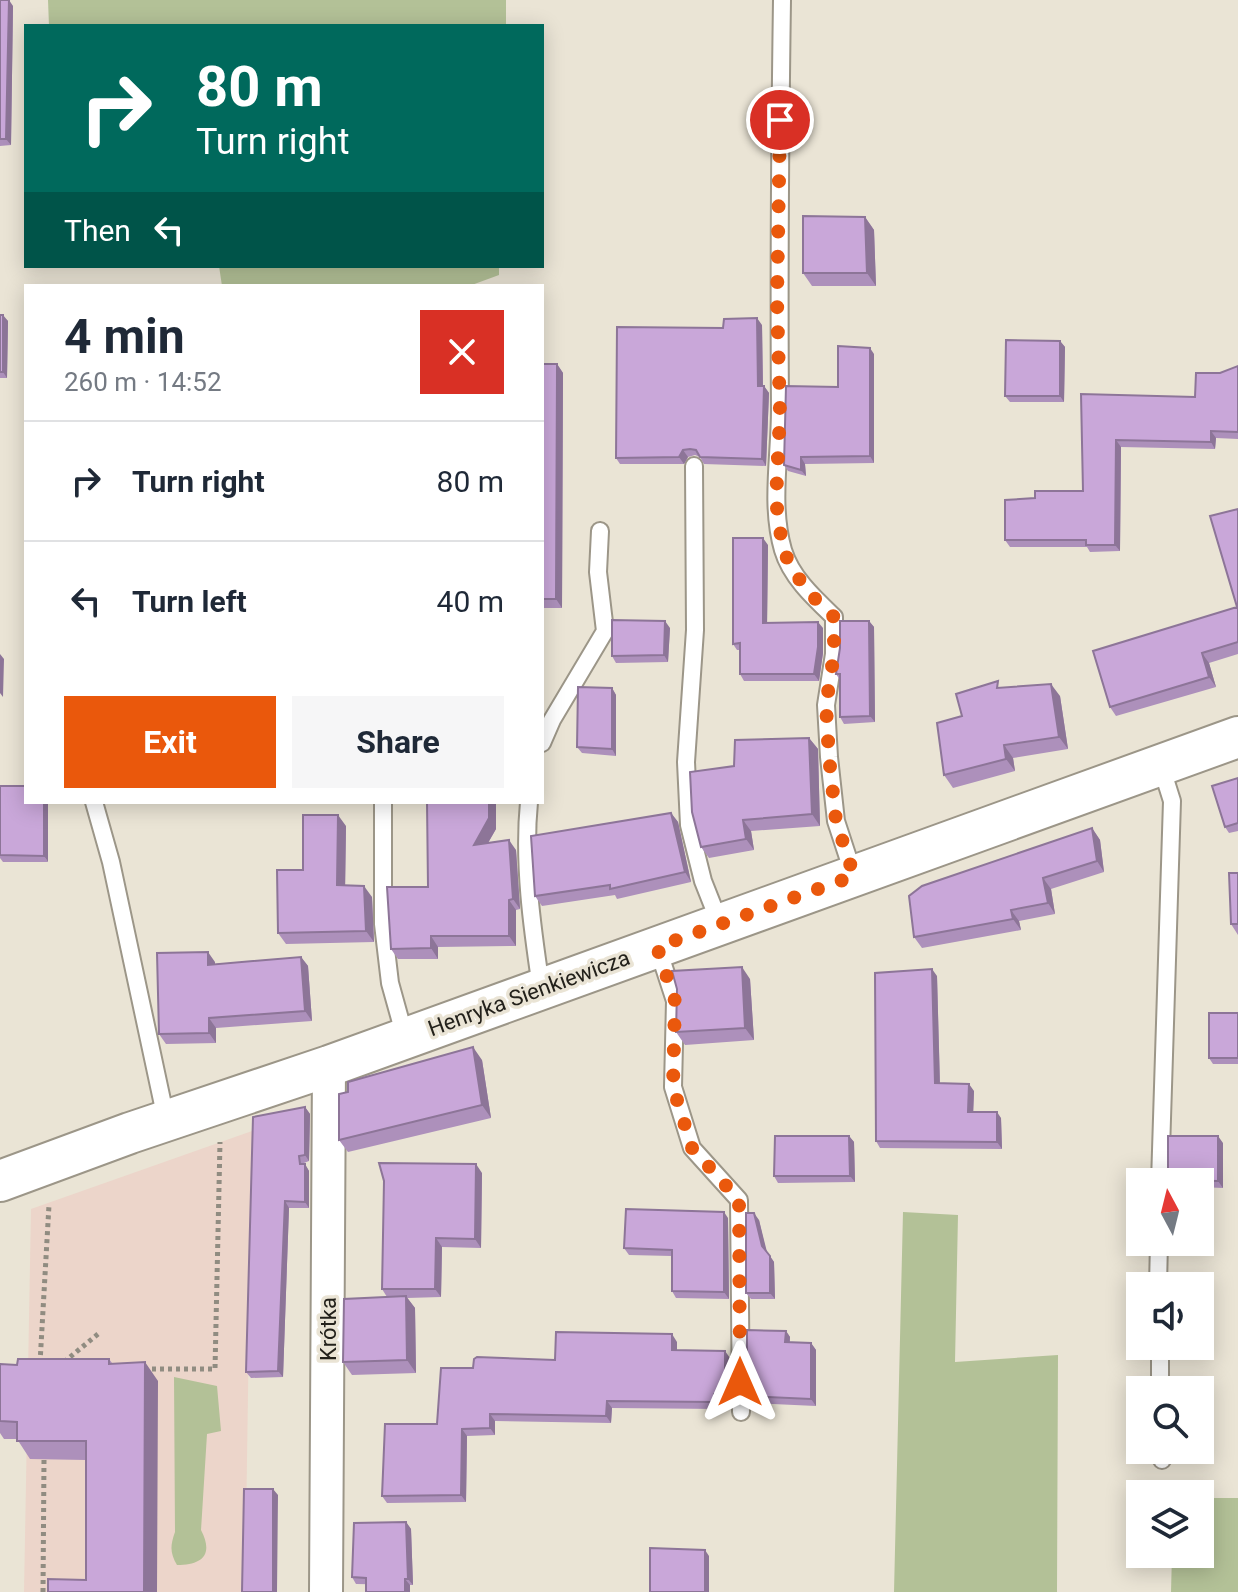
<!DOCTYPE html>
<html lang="en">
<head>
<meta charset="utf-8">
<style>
	body { margin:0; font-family:Roboto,sans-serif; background:#f6f6f7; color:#1f2937; height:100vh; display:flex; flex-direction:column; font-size:30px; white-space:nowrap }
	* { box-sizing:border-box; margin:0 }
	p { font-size:26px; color:#747a83 }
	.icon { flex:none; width:44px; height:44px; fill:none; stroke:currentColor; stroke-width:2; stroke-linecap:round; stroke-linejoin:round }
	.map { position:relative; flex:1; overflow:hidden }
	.details { position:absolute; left:24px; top:284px; width:520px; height:520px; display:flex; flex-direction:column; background:#fff; border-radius:0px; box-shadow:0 4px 20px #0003 }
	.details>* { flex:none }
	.hud { position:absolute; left:24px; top:24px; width:520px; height:244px; border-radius:0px; box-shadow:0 4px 20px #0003; background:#00695c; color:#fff; overflow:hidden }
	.needle { width:52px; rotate:353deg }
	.tools { position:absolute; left:1126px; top:1168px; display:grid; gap:16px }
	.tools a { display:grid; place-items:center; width:88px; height:88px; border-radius:0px; background:#fff; box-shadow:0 4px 20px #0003; font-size:40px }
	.pin { position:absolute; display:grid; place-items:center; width:68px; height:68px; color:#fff; margin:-34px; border:4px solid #fff; border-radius:50%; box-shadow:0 2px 8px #0007 }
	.me { position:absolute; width:88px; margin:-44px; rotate:0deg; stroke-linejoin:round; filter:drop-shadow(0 0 6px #0008) }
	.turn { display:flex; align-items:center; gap:28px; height:168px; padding:0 40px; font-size:36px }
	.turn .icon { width:104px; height:104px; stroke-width:2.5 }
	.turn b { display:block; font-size:56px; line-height:68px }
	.then { display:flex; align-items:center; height:76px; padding:0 40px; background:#0003; gap:16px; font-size:30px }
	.round { display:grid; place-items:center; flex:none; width:84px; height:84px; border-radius:0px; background:#f6f6f7 }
	.head { display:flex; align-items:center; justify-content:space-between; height:136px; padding:0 40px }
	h1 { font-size:48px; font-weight:700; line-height:60px }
	.button { display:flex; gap:16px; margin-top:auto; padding:16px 40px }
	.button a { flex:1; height:92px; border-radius:0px; background:#ea580c; color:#fff; font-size:32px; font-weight:700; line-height:92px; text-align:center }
	.button a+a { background:#f6f6f7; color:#1f2937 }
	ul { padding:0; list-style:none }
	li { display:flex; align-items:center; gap:24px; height:120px; padding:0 40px; border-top:2px solid #e0e1e3 }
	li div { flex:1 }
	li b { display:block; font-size:30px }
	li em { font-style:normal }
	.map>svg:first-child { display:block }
	.education { fill:#ecd5ca }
	.green { fill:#b3c197 }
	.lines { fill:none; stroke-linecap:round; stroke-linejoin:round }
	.service-casing { stroke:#9c9688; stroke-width:20 }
	.minor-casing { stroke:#9c9688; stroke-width:36 }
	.tertiary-casing { stroke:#9c9688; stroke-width:44 }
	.path { stroke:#908c81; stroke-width:5; stroke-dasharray:4 4; stroke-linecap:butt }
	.service { stroke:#fff; stroke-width:16 }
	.minor { stroke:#fff; stroke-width:32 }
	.tertiary { stroke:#fff; stroke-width:40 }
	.wall { fill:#ad90bb }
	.shaded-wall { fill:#8d7598 }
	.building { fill:#c9a7d9; stroke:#8d7598; stroke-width:2 }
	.route { stroke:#ea580c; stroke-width:14; stroke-dasharray:0 25.2 }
	.labels { text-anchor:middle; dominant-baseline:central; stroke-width:7; stroke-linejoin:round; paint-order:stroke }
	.street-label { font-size:22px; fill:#23211b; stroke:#eae4d5 }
</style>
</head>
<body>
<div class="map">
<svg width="1238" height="1592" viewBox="0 0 1238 1592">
	<rect width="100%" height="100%" fill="#eae4d5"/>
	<path class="education" d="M252,1131L245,1592H24L31,1209Z"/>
	<path class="green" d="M48,0H506V26H49Z
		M219,266H499V275L469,286H222Z
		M903,1212L958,1215L955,1362L1058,1355L1057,1592H894Z
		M174,1377L217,1386L221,1431L207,1434L201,1530C214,1555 202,1565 177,1565C170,1553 170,1546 175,1532Z
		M1200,1498H1238V1592H1171L1172,1554H1200Z"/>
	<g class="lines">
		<g class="service-casing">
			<path id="service" d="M782,0C780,137 779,273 780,410C780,456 770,505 783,550C791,577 814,598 834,617V654L826,705L829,757L836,821L854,876
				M694,466L695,630L686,762L689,825L703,881L720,924
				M542,743L552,720L605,631L598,572L600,531
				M94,802L111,862L166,1119
				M383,802V924L390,983L405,1037
				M529,802C523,863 532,927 541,987
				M658,949L675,1001L673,1087L692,1148L739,1200L741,1412
				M1160,1182L1172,801L1161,766
				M1158,1286L1159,1242
				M1160,1346V1390
				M1162,1450V1460"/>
		</g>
		<g class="minor-casing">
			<path id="minor" d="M326,1592L329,1066"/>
		</g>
		<g class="tertiary-casing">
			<path id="tertiary" d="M0,1181L130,1133L329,1066L1238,737"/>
		</g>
		<path class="path" d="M64,1362L98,1334
			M40,1363L49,1205
			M144,1369H215L220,1142
			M43,1592L44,1459"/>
		<use href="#service" class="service"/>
		<use href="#minor" class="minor"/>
		<use href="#tertiary" class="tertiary"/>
	</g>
	<path class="wall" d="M0,0L13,6L11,145L0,146Z
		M865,217L874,230L876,286H812L803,273Z
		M0,315L8,321L7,378H0Z
		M762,325L763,386H764L769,393L766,466L704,464L700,457L695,455L688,457L684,464H620L616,458L723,328Z
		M1060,341L1065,347L1064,402H1010L1005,396Z
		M874,354V463L805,464L806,476L788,471L784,465L838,387Z
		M542,364H557L563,373L562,608H542Z
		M1238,366V439L1216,438L1215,449L1121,447L1120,551L1090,552L1087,547H1010L1005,540L1035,498L1083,491L1081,394L1195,397L1220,373Z
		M1238,509V654L1209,663L1216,687L1116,716L1110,707L1237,607Z
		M768,545L767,623L823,628V653L819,681H744L740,674V650H737L733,644Z
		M869,621L874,627L875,722L844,724L840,717V680L836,674Z
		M670,628L668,662L616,663L612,656Z
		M612,688L616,695V756L582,753L577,747Z
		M1002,688L1060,696L1068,749L1013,758L1015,771L953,788L944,775L962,716Z
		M809,738L818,749L820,826L751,831L754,850L709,858L701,847L734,766Z
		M1238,778V831L1229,833L1225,827Z
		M0,786L48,862H3L0,858Z
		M496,802V829L488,843L516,850L520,909L516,910V946L438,947V959H398L391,949L428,887Z
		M671,813L678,822L691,882L617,899L615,895L542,906L535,896Z
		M346,826L345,885L372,897L374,942L286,944L278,933L303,870Z
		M1092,828L1100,840L1104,872L1051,889L1055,914L1019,921L1021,930L922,948L914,937Z
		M1238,873V935L1231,924Z
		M301,957L308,966L312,1021L216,1028V1043L166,1044L159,1034L215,962V964Z
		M937,976L940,1083L974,1091L973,1112L1001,1118L1002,1149L880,1148L876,1141Z
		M750,979L754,1040L685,1045L676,1032Z
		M1238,1013V1064H1213L1209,1058Z
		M482,1060L491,1118L348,1152L339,1140Z
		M305,1107L310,1114L309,1161L304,1163L309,1171V1208H289L283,1377L251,1378L246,1372Z
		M849,1136L854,1142L855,1182L778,1183L774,1176Z
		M1223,1143V1188L1200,1187V1182H1169L1168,1180Z
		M482,1173L481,1248L442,1247L441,1297L407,1298L415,1308L416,1373L352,1375L343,1362L387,1297L382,1289Z
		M728,1218L729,1299L676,1298L672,1291V1256L629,1255L624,1248Z
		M759,1220L766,1251L774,1262L775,1299H751L746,1293Z
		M786,1331L790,1337V1342L811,1343L816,1350V1406L752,1403L747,1396Z
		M677,1342V1350L730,1358V1402L719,1401V1409L612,1408L611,1423L495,1421V1435L467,1436L466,1502L387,1503L382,1496L437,1424L473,1368L555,1360Z
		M109,1359L112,1363L158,1381L86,1580V1460L30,1459L17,1439H4L0,1433V1364L17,1365Z
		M406,1522L411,1529L413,1585L356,1584L352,1577Z"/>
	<path class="shaded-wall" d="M9,0L13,6L11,145L6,139Z
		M865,217L874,230L876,286L867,273Z
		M3,315L8,321L7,378L3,372Z
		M757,318L762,325L763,393L758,386Z
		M1060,341L1065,347L1064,402L1060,396Z
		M870,348L874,354V463L870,456Z
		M557,364L563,373L562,608L556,599Z
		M764,386L769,393L766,466L762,459Z
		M1211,431L1216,438L1215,449L1211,442Z
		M1116,440L1121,447L1120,551L1115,545Z
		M683,450L688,457L684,464L679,457Z
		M801,457L805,464L806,476L801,470Z
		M0,527V654L4,659L3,697L0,693Z
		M763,538L768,545L767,630L763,623Z
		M665,621L670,628L668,662L664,655Z
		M869,621L874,627L875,722L870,716Z
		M818,622L823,628V653L819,681L814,674Z
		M1202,653L1209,663L1216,687L1209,677Z
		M1051,684L1060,696L1068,749L1059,737Z
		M612,688L616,695V756L612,749Z
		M809,738L818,749L820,826L812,814Z
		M1004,745L1013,758L1015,771L1006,759Z
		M44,802H48V862L44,856Z
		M489,802H496V829L481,855L474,845Z
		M671,813L678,822L691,882L685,872Z
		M338,815L346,826L345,896L337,885Z
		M743,820L751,831L754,850L746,839Z
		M1092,828L1100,840L1104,872L1097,861Z
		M509,840L516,850L520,909L513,899Z
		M1043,878L1051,889L1055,914L1048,903Z
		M364,886L372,897L374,942L366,931Z
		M509,900L516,910V946L509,936Z
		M1011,910L1019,921L1021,930L1013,919Z
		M431,936L438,947V959L431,948Z
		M208,952L215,962V974L208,965Z
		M301,957L308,966L312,1021L305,1011Z
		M742,967L750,979L754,1040L745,1028Z
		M932,969L937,976L940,1089L935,1083Z
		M209,1018L216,1028V1043L209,1033Z
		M473,1047L482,1060L491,1118L482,1105Z
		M969,1084L974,1091L973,1119L968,1112Z
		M305,1107L310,1114L309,1161L305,1155Z
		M997,1112L1001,1118L1002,1149L997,1142Z
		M849,1136L854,1142L855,1182L850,1176Z
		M1218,1136L1223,1143V1188L1218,1181Z
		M305,1164L309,1171V1208L305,1202Z
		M476,1164L482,1173L481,1248L475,1239Z
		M285,1201L289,1208L283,1377L278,1371Z
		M724,1212L728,1218L729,1299L724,1292Z
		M754,1213L759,1220L767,1252L762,1246Z
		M436,1238L442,1247L441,1297L435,1289Z
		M770,1256L774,1262L775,1299L770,1293Z
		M406,1296L415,1308L416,1373L407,1360Z
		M786,1331L790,1337L789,1349L785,1342Z
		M672,1334L677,1342V1357L672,1350Z
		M811,1343L816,1350V1406L811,1399Z
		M725,1351L730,1358V1402L725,1395Z
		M145,1362L158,1381L157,1592H144Z
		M714,1394L719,1401V1409L714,1402Z
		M607,1401L612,1408L611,1423L606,1416Z
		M490,1414L495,1421V1435L490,1428Z
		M462,1429L467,1436L466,1502L461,1495Z
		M273,1489L278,1495L277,1592H273Z
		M406,1522L411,1529L413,1585L408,1579Z
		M705,1550L709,1556V1592H705Z
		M405,1579L410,1585V1592H405Z"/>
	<path class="building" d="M0,0H9L6,139H0Z
		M803,216L865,217L867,273H803Z
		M0,315H3V372H0Z
		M757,318L758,386H764L762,459L700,457L696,450L690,449L683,450L679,457L616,458L617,327L723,328L724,319Z
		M1006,340L1060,341V396H1005Z
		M838,346L870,348V456L801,457V470L784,465L786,386L838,387Z
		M542,364H557L556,599H542Z
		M1238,366V432L1211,431V442L1116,440L1115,545H1086V540H1005V500L1035,498V491H1083L1081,394L1195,397L1196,373H1220Z
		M1238,509V642L1202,653L1209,677L1110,707L1093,651L1237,607L1210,516Z
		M733,538H763V623L818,622V647L814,674H740V643L733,644Z
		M612,620L665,621L664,655L612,656Z
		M840,621H869L870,716L840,717V674H836L840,648Z
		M998,681L997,688L1051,684L1059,737L1004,745L1006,759L944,775L937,723L962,716L956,694Z
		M578,687L612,688V749L577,747Z
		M809,738L812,814L743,820L746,839L701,847L692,812L690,772L734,766L735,740Z
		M1238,778V823L1225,827L1212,786Z
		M0,786H26V802H44V856L0,855Z
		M427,802H489V818L474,845L509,840L513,899L509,900V936H431V948L391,949L387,887H428Z
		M671,813L685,872L610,889V885L535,896L531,836Z
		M303,815H338L337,885L364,886L366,931L278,933L277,870H303Z
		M1092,828L1097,861L1043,878L1048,903L1011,910L1013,919L914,937L909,896L922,886Z
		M1229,873H1238V924H1231Z
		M208,952V965L301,957L305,1011L209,1018V1033L159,1034L157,953Z
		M742,967L745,1028L676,1032L677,989L672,971Z
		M932,969L935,1083L969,1084L968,1112H997V1142L876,1141L875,973Z
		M1209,1013H1238V1058H1209Z
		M473,1047L482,1105L339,1140V1094L348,1092V1082Z
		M305,1107V1155L299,1156L300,1164H305V1202L285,1201L278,1371L246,1372L253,1117Z
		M775,1136H849L850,1176H774Z
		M1168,1136H1218V1181L1168,1180Z
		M379,1163L476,1164L475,1239L436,1238L435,1289H382L384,1181Z
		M626,1209L724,1212V1292L672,1291V1250L624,1248Z
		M746,1213H754L762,1246L770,1256V1293H746Z
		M406,1296L407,1360L343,1362L344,1299Z
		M747,1330L786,1331L785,1342L811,1343V1399L747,1396Z
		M556,1332L672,1334V1350L725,1351V1395L714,1394V1402L607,1401L606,1416L490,1414V1428L462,1429L461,1495L382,1496L385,1424H437L441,1368H473L474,1359L477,1357L555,1360Z
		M18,1359H109V1364L145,1362L144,1592H48V1579L86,1580V1441H17V1422L0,1421V1364L17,1365Z
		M244,1489H273V1592H242Z
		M406,1522L408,1579H405V1592H366V1578L352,1577L354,1523Z
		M650,1548L705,1550V1592H650Z"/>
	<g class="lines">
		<path class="route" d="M740,1382L739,1200L692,1148L673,1087L675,1001L657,947L854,876L836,821L829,757L826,705L834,654V617L805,589L783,551L776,501L780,413L777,301L780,120"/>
	</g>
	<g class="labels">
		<g class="street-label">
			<text transform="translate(529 993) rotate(-20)">Henryka Sienkiewicza</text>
			<text transform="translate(328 1329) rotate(-90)">Krótka</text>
		</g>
	</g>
</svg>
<div class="tools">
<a><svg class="needle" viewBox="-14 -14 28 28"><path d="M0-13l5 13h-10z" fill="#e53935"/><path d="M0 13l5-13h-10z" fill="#747a83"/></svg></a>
<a><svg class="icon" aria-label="sound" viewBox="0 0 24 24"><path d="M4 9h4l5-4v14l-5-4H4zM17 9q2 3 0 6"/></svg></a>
<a><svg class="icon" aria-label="search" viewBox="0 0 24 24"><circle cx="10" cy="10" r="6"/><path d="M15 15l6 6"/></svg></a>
<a><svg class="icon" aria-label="layers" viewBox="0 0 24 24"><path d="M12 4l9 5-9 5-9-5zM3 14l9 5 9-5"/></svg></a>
</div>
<div class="pin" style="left:780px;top:120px;background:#d93025"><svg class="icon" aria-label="arrive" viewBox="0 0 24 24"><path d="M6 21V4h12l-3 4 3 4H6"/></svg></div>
<svg class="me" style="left:740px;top:1382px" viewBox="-20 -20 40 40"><path d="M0-17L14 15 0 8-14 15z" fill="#ea580c" stroke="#fff" stroke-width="4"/></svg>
<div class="hud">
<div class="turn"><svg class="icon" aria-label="right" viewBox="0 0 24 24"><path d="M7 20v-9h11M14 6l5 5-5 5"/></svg><div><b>80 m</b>Turn right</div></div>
<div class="then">Then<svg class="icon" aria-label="left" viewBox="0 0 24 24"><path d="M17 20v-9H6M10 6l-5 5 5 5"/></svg></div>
</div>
<section class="details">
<div class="head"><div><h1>4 min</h1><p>260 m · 14:52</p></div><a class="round" style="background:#d93025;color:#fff"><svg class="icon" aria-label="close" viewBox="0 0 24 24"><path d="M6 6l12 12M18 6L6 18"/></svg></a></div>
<ul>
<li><svg class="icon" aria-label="right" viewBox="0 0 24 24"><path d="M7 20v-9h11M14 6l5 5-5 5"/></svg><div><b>Turn right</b></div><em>80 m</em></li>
<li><svg class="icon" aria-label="left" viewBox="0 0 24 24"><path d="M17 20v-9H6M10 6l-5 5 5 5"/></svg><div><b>Turn left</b></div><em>40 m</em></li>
</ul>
<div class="button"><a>Exit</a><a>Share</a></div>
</section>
</div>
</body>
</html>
